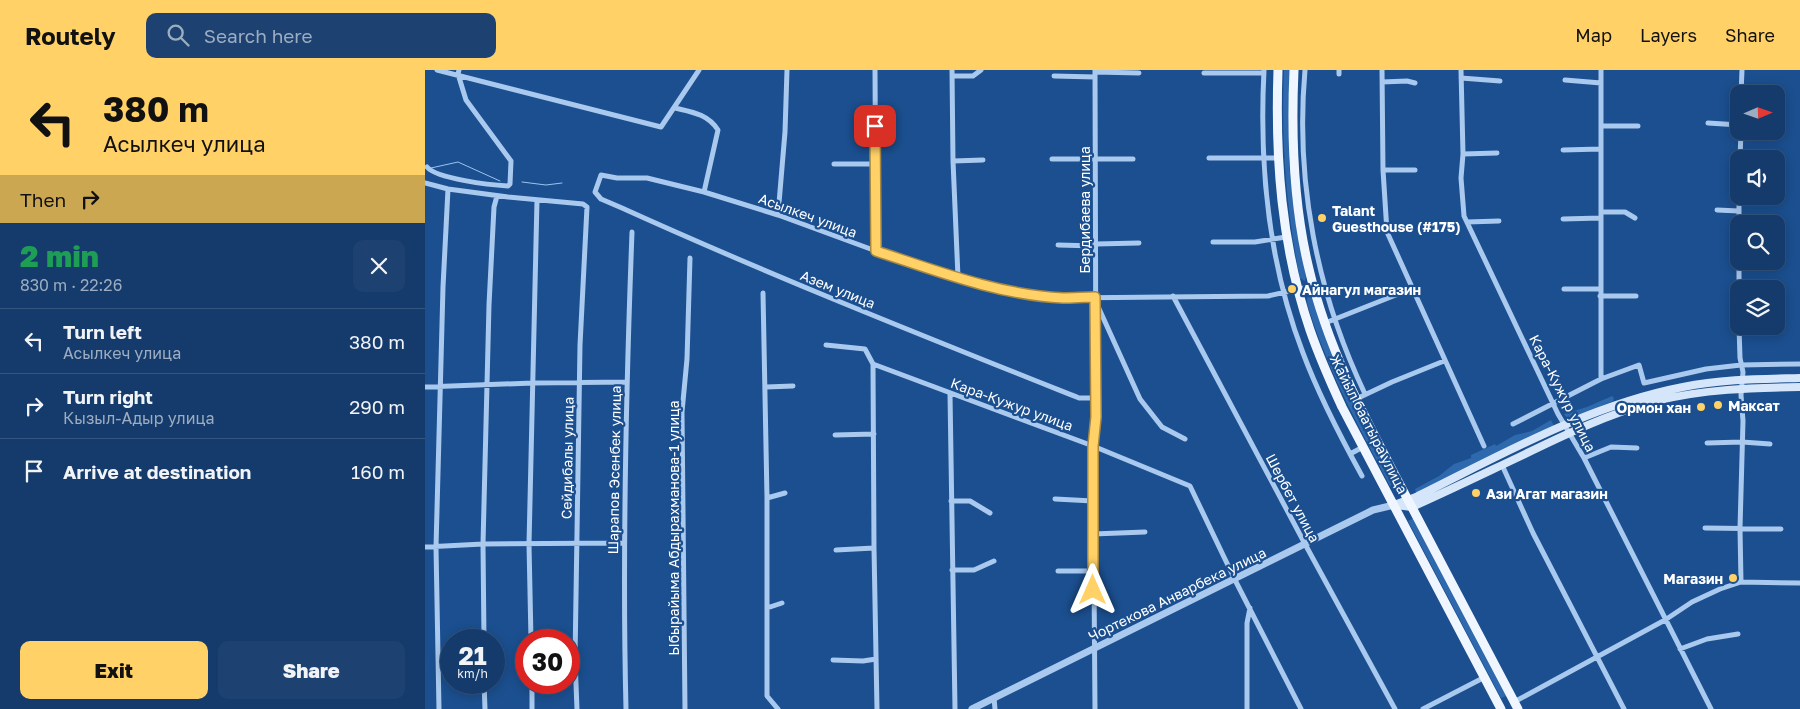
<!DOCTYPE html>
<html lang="en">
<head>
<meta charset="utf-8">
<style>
	body { margin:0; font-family:"Golos Text",sans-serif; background:#1d4271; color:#f1f3f6; height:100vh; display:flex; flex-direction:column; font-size:19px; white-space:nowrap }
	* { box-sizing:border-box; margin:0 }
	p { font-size:16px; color:#9dadc1 }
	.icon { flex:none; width:28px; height:28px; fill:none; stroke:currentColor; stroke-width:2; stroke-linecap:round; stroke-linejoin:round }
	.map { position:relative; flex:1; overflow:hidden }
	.sheet { display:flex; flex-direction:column; background:#143b6b; width:425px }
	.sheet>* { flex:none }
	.hud { background:#ffd166; color:#111; overflow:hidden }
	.needle { width:32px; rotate:88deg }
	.buttons { position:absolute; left:1305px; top:15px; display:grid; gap:10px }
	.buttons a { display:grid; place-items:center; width:55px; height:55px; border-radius:10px; background:#143b6b; box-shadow:0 2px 12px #0003,0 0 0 1px #33557e; font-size:25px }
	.speed { position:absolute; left:15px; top:559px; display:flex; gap:10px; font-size:25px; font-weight:700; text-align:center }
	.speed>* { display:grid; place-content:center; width:65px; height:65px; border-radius:50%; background:#143b6b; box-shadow:0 2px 12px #0003,0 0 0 1px #33557e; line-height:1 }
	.speed small { font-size:12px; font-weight:400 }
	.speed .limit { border:8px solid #d22; background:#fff; color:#111 }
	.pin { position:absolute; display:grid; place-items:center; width:42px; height:42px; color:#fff; margin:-21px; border-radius:10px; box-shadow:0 2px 8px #0006 }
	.me { position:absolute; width:55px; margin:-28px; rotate:0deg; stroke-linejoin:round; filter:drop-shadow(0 0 4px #0008) }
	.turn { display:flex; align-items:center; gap:18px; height:105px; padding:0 20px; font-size:22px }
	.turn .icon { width:65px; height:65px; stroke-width:2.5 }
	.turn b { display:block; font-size:35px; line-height:42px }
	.then { display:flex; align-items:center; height:48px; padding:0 20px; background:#0003; gap:10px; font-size:19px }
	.round { display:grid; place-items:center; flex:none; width:52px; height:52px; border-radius:10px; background:#1d4271 }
	.head { display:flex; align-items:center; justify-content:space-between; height:85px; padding:0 20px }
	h1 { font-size:30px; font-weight:800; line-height:38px; color:#1e9e55 }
	.action { display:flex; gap:10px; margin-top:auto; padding:10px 20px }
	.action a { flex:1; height:58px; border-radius:10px; background:#ffd166; color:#111; font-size:20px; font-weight:800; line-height:58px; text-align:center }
	.action a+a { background:#1d4271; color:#f1f3f6 }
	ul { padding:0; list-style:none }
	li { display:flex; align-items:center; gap:15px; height:65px; padding:0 20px; border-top:1px solid #33557e }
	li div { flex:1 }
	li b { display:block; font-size:19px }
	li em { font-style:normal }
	header { display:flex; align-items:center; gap:30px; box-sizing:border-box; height:70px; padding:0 25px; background:#ffd166; color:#111 }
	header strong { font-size:24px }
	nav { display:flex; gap:28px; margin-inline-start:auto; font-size:18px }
	.search { width:350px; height:45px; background:#1d4271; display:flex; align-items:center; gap:12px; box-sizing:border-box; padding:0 18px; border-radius:10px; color:#9dadc1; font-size:19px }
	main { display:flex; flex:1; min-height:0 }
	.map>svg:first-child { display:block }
	.green { fill:#2e69ad }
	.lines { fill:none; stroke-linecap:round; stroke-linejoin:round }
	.stream { stroke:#9cc4f0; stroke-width:1 }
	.minor { stroke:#a9c9ee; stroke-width:5 }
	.tertiary { stroke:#a9c9ee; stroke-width:7 }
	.secondary { stroke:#d6e6fa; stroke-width:8 }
	.primary { stroke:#f0f6ff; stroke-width:9 }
	.route-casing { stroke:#a68842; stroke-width:12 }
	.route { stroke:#ffd166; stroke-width:9 }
	.poi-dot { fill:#ffd166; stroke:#1b4f8f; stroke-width:2 }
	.labels { text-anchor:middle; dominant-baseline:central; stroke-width:4.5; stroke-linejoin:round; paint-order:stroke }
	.street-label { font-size:14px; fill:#fff; stroke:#1b4f8f }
	.poi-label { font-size:14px; font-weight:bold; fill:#fff; stroke:#1b4f8f; text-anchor:start }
</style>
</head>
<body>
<header>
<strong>Routely</strong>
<div class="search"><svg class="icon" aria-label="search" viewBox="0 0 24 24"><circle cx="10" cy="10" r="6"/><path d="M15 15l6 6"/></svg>Search here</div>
<nav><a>Map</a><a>Layers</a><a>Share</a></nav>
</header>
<main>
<section class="sheet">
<div class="hud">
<div class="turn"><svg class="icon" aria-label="left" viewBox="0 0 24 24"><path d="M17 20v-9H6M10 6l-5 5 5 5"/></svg><div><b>380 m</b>Асылкеч улица</div></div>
<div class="then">Then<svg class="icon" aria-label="right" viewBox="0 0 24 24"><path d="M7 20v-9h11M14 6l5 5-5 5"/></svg></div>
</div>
<div class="head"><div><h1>2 min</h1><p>830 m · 22:26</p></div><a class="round"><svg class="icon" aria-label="close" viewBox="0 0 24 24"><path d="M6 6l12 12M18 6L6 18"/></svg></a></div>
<ul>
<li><svg class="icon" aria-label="left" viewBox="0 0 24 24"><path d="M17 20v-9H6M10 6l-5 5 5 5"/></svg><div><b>Turn left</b><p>Асылкеч улица</p></div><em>380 m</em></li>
<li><svg class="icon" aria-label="right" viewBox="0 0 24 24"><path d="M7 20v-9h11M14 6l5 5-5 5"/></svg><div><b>Turn right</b><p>Кызыл-Адыр улица</p></div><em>290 m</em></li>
<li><svg class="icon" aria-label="arrive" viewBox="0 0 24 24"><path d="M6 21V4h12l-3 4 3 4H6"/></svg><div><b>Arrive at destination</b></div><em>160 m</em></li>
</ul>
<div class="action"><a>Exit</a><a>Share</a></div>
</section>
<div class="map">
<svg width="1375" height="639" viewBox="0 0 1375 639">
	<rect width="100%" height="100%" fill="#1b4f8f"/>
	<path class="green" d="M859,0H865L864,93L869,143L881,206L880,211L875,208C861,139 856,71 859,0Z
		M883,226L887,228C907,294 937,353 970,413L965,416C937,363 908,310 888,252C886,244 880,234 883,226Z
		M1187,326L1189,328L1188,331L1147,348H1142L1139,344L1162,337Z
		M1126,350L1129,356L991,423L990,419L1014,406L1029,394L1046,388V385L1070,374L1071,376L1090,365L1107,361Z
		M989,448L1081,626L1076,628L983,451Z"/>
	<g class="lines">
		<path class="stream" d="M6,98L33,92L75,111
			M97,112L121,115L137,113"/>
		<path class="minor" d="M12,0L236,57L274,0
			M450,0L451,181
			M527,0L528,91L533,207
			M839,0C834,96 843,192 878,283C894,326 915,366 937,406
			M880,0C870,112 892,223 940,324
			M914,0V4
			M957,0L958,100L962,162L1059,376
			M1036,0L1038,84L1036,108L1039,146L1133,344L1159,388L1286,639
			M1176,0V309
			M670,2L714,3
			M779,3H839
			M527,6H548L556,0
			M629,6L670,7
			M1036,8L1075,11
			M1140,10L1176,13
			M957,12L982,11L990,13
			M1316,24L1317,0
			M250,38C267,42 283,44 293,60L279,122
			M1283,53L1314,55
			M1176,56H1213
			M1138,80L1176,79
			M1038,84L1072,83
			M784,88H853
			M627,89H708
			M1315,89L1316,61
			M528,91L558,90
			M409,94H450
			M2,97C12,109 66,115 83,116L85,114L86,91L41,30L33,4L34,0
			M958,100H990
			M0,113L23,119L83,127L158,134L162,137L155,275L150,589L152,639
			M1292,140L1314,141
			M1176,142H1200L1210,148
			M353,145L360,62L362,0
			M1138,149L1176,148
			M1042,152L1074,151
			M1314,154V126
			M1351,163H1353
			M788,172H830L861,167
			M671,174L714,173
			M633,175L671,176
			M1139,219H1175
			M338,223L342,428V626L353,639
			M748,226L880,474L970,639
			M1175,226H1211
			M671,232L715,329L737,357L760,369
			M1314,235V191
			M900,253L986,219
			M1314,256L1315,288L1318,302L1316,325L1318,351L1315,458L1316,512
			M401,275L440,279L448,294
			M448,294L668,376L765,416L810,510L876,639
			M448,294L449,478L452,639
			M0,317L108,313L202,312
			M341,317L368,316
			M525,324L530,639
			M670,328H654C501,267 347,206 197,138L176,129L170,122L176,105L192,108H222L279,122L353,145L451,181L533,207L590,222L639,228L843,226L888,216
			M931,329L967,312L1019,291
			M1088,354L1176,309L1214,295L1219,313L1281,299L1316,295L1375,294
			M410,365L449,364
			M1282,373L1317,372L1345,374
			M925,384L938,377
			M1159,388L1186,377L1212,378
			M1077,395L1108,463L1199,639
			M342,428L360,423
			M630,429L668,431
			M526,431H545L565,443
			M1280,458L1356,459
			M668,464L720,462
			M0,477L58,474L199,473
			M411,480L449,478
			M527,500H549L569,491
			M633,501H668
			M342,538L357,533
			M59,570L58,474L64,235L69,137L72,126
			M106,570L104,474L112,130
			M1255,579L1282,569L1313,564
			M408,590L438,591L451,589
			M59,612L60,639
			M107,612V639
			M569,628L570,639
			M1089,632L1240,550L1267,532L1295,519L1316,512L1375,513
			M14,639L11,477L18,217L23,119
			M201,639C197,480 201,321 207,162
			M260,639L257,342L262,289L265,188
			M670,639L668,376L671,347L670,0
			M822,639V553L825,538
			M998,639L1060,607"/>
		<path class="tertiary" d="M547,639L948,440L969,435"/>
		<path class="secondary" d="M969,435L991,427C1076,385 1164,335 1258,317C1297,309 1336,309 1375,308
			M971,435L987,437C1023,421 1058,404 1094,387C1139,365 1183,344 1231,331C1279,319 1326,318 1375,317"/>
		<path class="primary" d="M853,0C850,88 856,175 885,260C894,286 905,311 917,337L1076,639
			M869,0C866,67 868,134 884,199C903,281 943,354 982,428C1019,498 1056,568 1093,639"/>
	</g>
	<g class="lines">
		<g class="route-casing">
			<path id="route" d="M450,56L451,181C512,201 574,225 638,228C649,228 659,227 670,227L671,347L668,376V520"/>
		</g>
		<use href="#route" class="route"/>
	</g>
	<g class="poi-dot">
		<circle cx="897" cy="148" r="5"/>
		<circle cx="867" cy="219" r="5"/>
		<circle cx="1293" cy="335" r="5"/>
		<circle cx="1276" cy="337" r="5"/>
		<circle cx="1051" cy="423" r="5"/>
		<circle cx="1308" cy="508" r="5"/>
	</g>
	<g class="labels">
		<g class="street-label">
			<text transform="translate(659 140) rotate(-90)">Бердибаева улица</text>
			<text transform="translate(383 145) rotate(20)">Асылкеч улица</text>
			<text transform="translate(413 219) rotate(22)">Азем улица</text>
			<text transform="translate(1138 323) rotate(63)">Кара-Кужур улица</text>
			<text transform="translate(587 334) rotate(20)">Кара-Кужур улица</text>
			<text transform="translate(944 354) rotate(63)">Жайыл баатыра улица</text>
			<text transform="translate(142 388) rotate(-89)">Сейдибалы улица</text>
			<text transform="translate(189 400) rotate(-89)">Шарапов Эсенбек улица</text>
			<text transform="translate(868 428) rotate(62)">Шербет улица</text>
			<text transform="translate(248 458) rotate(-90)">Ыбырайыма Абдырахманова-1 улица</text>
			<text transform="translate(752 524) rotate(-26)">Чортекова Анварбека улица</text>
		</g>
		<g class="poi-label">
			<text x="907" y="140">Talant<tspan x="907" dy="16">Guesthouse (#175)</tspan></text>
			<text x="877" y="219">Айнагул магазин</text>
			<text x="1303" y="335">Максат</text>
			<text x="1266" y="337" text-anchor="end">Ормон хан</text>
			<text x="1061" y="423">Ази Агат магазин</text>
			<text x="1298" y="508" text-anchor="end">Магазин</text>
		</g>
	</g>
</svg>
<div class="buttons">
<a><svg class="needle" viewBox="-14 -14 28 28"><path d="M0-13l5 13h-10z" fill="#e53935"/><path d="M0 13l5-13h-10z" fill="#9dadc1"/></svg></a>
<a><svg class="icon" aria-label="sound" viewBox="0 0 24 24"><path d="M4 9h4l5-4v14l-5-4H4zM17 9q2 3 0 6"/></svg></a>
<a><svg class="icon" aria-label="search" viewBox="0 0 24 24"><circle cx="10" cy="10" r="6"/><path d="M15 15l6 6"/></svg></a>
<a><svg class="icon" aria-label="layers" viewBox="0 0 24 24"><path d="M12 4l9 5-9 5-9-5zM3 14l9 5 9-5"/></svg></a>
</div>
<div class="speed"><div>21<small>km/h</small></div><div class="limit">30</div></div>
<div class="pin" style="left:450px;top:56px;background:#d93025"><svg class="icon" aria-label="arrive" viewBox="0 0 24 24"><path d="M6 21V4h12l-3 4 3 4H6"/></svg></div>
<svg class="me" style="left:668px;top:520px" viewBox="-20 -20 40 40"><path d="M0-17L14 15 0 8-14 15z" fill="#ffd166" stroke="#fff" stroke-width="4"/></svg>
</div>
</main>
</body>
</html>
